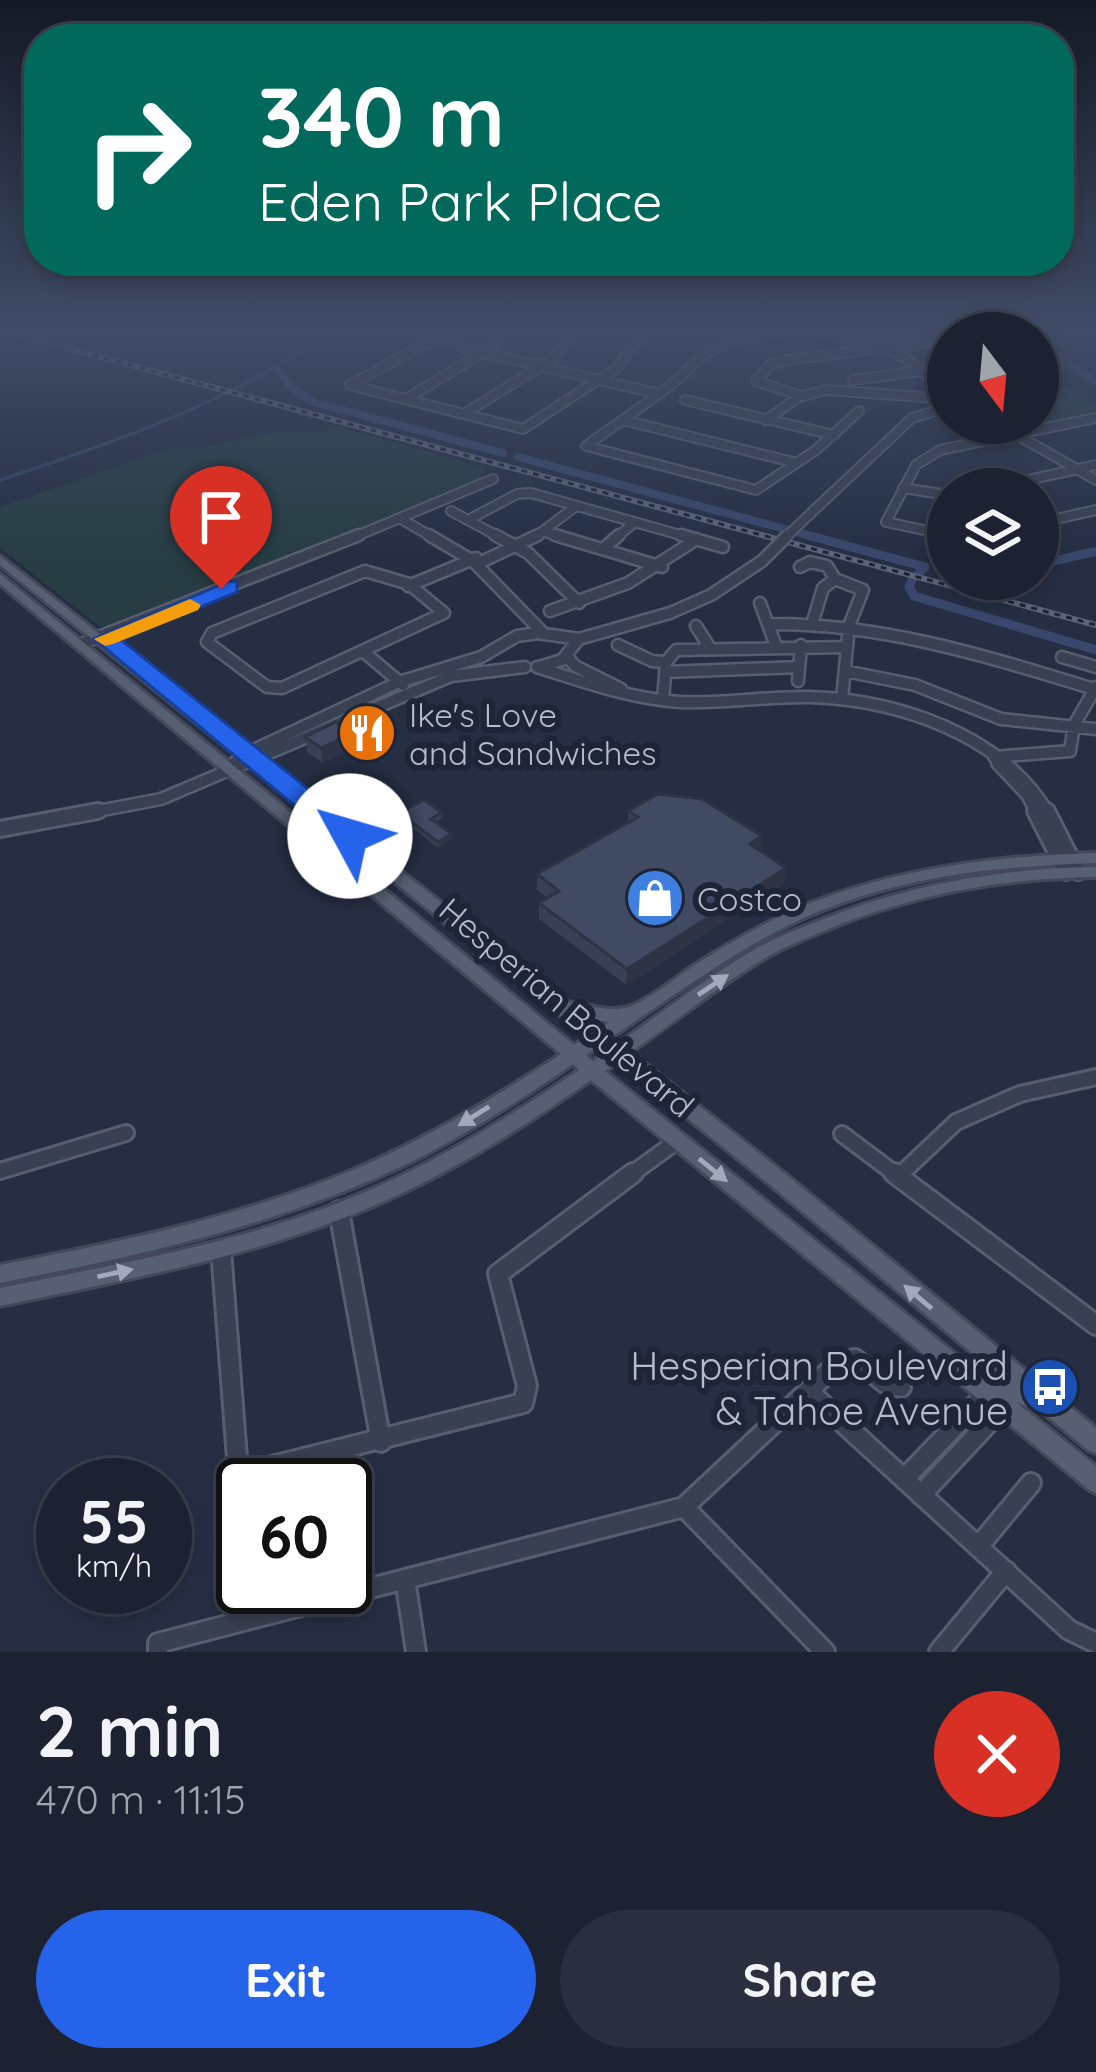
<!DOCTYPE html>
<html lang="en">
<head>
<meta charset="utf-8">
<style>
	body { margin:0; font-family:Quicksand,sans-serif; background:#292f3e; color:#f1f3f6; height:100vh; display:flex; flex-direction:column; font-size:45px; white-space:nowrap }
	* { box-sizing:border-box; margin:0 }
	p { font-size:39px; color:#a0a4ac }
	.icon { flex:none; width:66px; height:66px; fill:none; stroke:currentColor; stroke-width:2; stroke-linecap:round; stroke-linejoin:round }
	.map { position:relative; height:1652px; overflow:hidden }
	.side { display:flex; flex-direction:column; background:#1c2232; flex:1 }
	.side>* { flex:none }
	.hud { position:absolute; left:24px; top:24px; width:1050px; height:252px; border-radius:48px; box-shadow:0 6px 18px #0003,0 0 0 3px #3a3f4d; background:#00695c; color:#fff; overflow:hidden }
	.needle { width:78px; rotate:164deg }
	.controls { position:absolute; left:927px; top:312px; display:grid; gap:24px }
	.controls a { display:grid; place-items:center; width:132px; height:132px; border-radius:50%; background:#1c2232; box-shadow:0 6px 18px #0003,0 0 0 3px #3a3f4d; font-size:60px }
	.speed { position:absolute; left:36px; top:1458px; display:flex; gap:24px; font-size:60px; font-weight:700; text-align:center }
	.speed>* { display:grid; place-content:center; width:156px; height:156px; border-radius:50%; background:#1c2232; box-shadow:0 6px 18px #0003,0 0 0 3px #3a3f4d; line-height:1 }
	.speed small { font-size:30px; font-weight:400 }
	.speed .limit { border:6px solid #111; border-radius:18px; background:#fff; color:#111 }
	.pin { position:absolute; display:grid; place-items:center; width:102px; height:102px; color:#fff; margin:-123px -51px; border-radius:50% 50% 50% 0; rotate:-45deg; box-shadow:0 0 12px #0007 }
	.pin .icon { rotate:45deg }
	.me { position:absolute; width:132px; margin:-66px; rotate:309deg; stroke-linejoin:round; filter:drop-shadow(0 0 9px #0008) }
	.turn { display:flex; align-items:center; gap:42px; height:252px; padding:0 36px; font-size:54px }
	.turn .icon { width:156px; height:156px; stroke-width:2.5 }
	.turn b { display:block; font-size:84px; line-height:102px }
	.round { display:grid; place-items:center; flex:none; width:126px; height:126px; border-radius:63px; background:#292f3e }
	.summary { display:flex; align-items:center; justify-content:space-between; height:204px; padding:0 36px }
	h1 { font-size:72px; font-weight:700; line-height:90px }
	.cta { display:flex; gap:24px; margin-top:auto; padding:24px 36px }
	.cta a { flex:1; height:138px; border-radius:72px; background:#2563eb; color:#fff; font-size:48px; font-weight:700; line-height:138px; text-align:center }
	.cta a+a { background:#292f3e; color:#f1f3f6 }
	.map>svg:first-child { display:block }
	.green { fill:#273d43 }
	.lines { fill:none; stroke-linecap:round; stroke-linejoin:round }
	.stream { stroke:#38476b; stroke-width:3 }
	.canal-far1 { stroke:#38476b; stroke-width:8 }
	.canal { stroke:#38476b; stroke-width:9 }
	.minor-far3-casing { stroke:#575e6f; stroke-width:12 }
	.minor-far2-casing { stroke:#575e6f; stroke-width:15 }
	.minor-far1-casing { stroke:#575e6f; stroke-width:20 }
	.minor-casing { stroke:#575e6f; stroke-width:24 }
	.major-casing { stroke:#43495b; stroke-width:6 }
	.minor-far3 { stroke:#394052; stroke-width:8 }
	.minor-far2 { stroke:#394052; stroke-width:10 }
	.minor-far1 { stroke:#394052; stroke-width:14 }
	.minor { stroke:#394052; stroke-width:18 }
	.major { fill:#575f72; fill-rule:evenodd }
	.rail-casing { stroke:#5b6479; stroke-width:6 }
	.rail { stroke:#1e2537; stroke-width:3; stroke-dasharray:6; stroke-linecap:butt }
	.minor-bridge-far1-casing { stroke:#575e6f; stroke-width:12; stroke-linecap:butt }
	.minor-bridge-casing { stroke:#575e6f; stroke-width:15; stroke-linecap:butt }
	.minor-bridge-far1 { stroke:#394052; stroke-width:8 }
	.minor-bridge { stroke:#394052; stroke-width:10 }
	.wall { fill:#384055 }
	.shaded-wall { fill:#2e3445 }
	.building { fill:#414a63; stroke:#2e3445; stroke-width:3 }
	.oneway { fill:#a3a9ba }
	.route { fill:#2563eb; stroke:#184099; stroke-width:3 }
	.slow { fill:#f59e0b }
	.labels { text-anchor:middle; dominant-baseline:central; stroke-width:12; stroke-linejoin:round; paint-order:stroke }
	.poi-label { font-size:33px; fill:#b6bccc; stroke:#1e2537; text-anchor:start }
	.street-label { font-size:33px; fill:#b6bccc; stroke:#1e2537 }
	.near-poi-label { font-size:39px; fill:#b6bccc; stroke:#1e2537; text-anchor:end }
</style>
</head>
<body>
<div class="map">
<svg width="1096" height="1652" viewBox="0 0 1096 1652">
	<rect width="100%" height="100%" fill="#252e43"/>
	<path class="green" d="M1038,367L1096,406V415L1017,429L1001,423H1038Z
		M335,426L487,468L475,485L108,627L99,626L0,548V507L174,447H205L274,432H325Z"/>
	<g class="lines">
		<path class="stream" d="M0,480C119,441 234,401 337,327"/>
		<path class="canal-far1" d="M1013,327L1022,333
			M1038,344L1096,382
			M277,369L292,388L313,402L503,453
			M518,457L818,538"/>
		<path class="canal" d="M807,535L925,567L918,574
			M1038,565L1096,551
			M913,578L909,587L914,596L1096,650"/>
		<g class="minor-far3-casing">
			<path id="minor-far3" d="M447,327V338L468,349L659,394
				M974,327L983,333
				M447,338L425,344L350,385L523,429L618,367L633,344L647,337
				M853,380L948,367
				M801,396L756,381L770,365L786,360L948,340
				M406,399L487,350L514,327
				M685,400L834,435
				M859,411L816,450L756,490L586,446C616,424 648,403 677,380C689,371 698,356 712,350C783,316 907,325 945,402
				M464,414L552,359L580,327
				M623,420L793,462
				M766,420L799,397L826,390L936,398L948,405L941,411
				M996,423L1096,480
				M903,488L948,495
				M987,489L1096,465
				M451,511L501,538
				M809,515L912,418L932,412
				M401,519L434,538
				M468,520L517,494L531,493L691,538
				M1038,523L1096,510
				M544,532L565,538
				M948,535L886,522L916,465L940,450L1096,418
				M352,538L493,479
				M534,538L576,506
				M616,538L635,522"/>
		</g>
		<g class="minor-far2-casing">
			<path id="minor-far2" d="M429,535L473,561L544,634
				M495,535L528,553L579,603
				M555,535L662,567
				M681,535L723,547
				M603,549L619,535
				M477,564L538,535
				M800,567L810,562L827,566L835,579L863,590L849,626L842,699
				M365,571L409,584L444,613L282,688L267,687L207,642L212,633Z
				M408,586L476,558
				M760,603L776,646
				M550,611L628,583L697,539
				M813,621L823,588L835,579
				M768,624C882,623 986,656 1094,689
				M696,626L710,648
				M81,644L359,535
				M618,645L652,661L666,662
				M364,652L403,685
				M566,655L575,666L621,689
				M1062,657L1096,667
				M537,667C584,682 631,699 680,702C724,704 766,696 810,697C898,700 1002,734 1049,814
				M539,667L562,660L579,639
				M845,671L915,685L1001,719L1096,729
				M666,672L799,667
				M798,681L801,645
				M663,700L666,662L676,650L847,647
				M994,757L1070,751L1074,725L1096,687
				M997,763L1027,795L1037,814
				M228,768L247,753L399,682L481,657L517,636L538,633L579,639L670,613L711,595L762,561
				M82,814L161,799L451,676L525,667"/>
		</g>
		<g class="minor-far1-casing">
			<path id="minor-far1" d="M1035,811L1066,872
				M1047,811L1078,872
				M0,829L98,811
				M842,1134L898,1176
				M0,1171L126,1133
				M900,1175L956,1122L1020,1094L1096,1077
				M629,1176L677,1141"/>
		</g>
		<g class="minor-casing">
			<path id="minor" d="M894,1173L1096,1325
				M339,1211L381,1442
				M221,1250L237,1458L243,1469L256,1470L523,1403L527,1386L498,1274L633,1173
				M808,1391L1069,1630L1096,1643
				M904,1479L988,1392
				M921,1495L1005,1405
				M684,1507L825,1652
				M978,1547L1031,1483
				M405,1579L416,1652
				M158,1652V1643L684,1507L837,1364L855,1359L885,1383L901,1387
				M939,1652L1006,1571"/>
		</g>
		<g class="major-casing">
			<path id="major" d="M0,556L568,1002C589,1004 610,1014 631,1006C648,1000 677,977 693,966C735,939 777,915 824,898C912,866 1003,856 1096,853V863C992,866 886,878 791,924C728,955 670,998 612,1037L619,1043C664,1011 709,976 757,948C775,938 796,930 816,922C906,885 999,868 1096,867V877C1002,878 913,894 826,930C807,938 786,946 767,957C720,985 676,1021 631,1052L783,1172L1096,1428V1453L1088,1450L1036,1407L1031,1409L1016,1402L1096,1466V1493L1088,1489L591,1080C526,1125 459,1168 387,1200C265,1255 130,1279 0,1306V1288C125,1262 255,1241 372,1189C446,1157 513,1114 579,1070L573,1064C522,1099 470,1132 415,1160C284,1224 142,1255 0,1283V1265C120,1242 240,1217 353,1170C426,1139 494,1098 561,1054L0,584V574L574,1045L587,1037L0,565ZM588,1019L609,1022L600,1028ZM599,1047L606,1052L593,1061L586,1055ZM618,1062L769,1184L1001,1377L989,1381L605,1071Z"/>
		</g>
		<use href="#minor-far3" class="minor-far3"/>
		<use href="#minor-far2" class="minor-far2"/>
		<use href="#minor-far1" class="minor-far1"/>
		<use href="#minor" class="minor"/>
		<use href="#major" class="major"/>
		<g class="rail-casing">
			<path id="rail" d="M0,330L1096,625"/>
		</g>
		<use href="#rail" class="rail"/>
		<g class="minor-bridge-far1-casing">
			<path id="minor-bridge-far1" d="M785,538L809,515"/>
		</g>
		<g class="minor-bridge-casing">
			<path id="minor-bridge" d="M762,561L788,535"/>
		</g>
		<use href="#minor-bridge-far1" class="minor-bridge-far1"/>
		<use href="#minor-bridge" class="minor-bridge"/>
	</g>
	<path class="wall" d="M305,737L353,748L323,763L307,752Z
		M628,811L762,836L760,851L786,868L784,884L626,985L539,919V903L548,898L537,890V874L628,823Z
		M399,813H442V818L436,822L453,839L438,848L400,818Z"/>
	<path class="shaded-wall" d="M352,733L353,748L323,763L321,748Z
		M452,834L453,839L438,848V842Z
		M762,836L760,852L750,844Z
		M786,868L784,884L626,985L627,969Z"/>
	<path class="building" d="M336,722L352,733L321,748L305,737Z
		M658,794L702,799L762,836L750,844L786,868L627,969L539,903L559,891L537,874L638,817L628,811Z
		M424,800L442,813L431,819L452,834L438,842L399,813Z"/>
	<defs><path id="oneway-solid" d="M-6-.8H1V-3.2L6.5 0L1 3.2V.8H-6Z" transform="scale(3)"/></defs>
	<g class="oneway">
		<use href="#oneway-solid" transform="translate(713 985) rotate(-34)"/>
		<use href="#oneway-solid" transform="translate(474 1116) rotate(148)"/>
		<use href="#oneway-solid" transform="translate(713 1170) rotate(39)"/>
		<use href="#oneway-solid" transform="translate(115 1273) rotate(-12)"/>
		<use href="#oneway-solid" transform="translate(918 1297) rotate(-140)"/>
	</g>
	<linearGradient id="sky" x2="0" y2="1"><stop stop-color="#141925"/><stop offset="0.59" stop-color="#404c66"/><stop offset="1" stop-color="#404c66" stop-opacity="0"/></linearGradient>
	<rect width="1096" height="558" fill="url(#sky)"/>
	<path class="route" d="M229,581L237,582V592L121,640L360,830L364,836L360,843H340L94,639Z"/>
	<path class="slow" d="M190,599L201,605L198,610L113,644L105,646L94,639Z"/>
	<defs>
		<g id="restaurant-disc" transform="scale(3)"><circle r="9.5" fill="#e8710a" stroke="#1e2537"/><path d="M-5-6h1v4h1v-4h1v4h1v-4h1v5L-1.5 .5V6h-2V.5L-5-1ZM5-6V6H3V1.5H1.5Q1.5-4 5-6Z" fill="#fff"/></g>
		<g id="shop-disc" transform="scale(3)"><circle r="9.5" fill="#3f7fe0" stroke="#1e2537"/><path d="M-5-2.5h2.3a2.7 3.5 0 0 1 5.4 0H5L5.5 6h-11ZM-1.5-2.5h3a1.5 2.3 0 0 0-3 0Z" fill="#fff"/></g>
		<g id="bus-disc" transform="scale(3)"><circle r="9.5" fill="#1a4fb4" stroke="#1e2537"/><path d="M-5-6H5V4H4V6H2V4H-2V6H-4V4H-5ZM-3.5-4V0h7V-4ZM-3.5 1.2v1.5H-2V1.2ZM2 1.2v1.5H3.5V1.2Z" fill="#fff"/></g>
	</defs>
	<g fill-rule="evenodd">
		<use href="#restaurant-disc" x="367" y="733"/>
		<use href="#shop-disc" x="655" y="898"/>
		<use href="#bus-disc" x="1050" y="1387"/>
	</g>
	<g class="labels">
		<g class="poi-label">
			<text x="409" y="714">Ike's Love<tspan x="409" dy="38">and Sandwiches</tspan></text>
			<text x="697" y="898">Costco</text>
		</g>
		<g class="street-label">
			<text transform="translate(567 1007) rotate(40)">Hesperian Boulevard</text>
		</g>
		<g class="near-poi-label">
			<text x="1008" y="1365">Hesperian Boulevard<tspan x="1008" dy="45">&amp; Tahoe Avenue</tspan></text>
		</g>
	</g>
</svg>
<div class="controls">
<a><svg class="needle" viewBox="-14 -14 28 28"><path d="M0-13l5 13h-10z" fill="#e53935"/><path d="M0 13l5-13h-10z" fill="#a0a4ac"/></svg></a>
<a><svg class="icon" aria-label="layers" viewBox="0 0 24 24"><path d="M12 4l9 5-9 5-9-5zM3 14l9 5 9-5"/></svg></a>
</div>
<div class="speed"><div>55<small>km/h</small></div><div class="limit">60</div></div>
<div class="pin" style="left:221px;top:589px;background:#d93025"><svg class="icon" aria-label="arrive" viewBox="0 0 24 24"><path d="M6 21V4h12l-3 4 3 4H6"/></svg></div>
<svg class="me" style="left:350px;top:836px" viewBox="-20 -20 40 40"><circle r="19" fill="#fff"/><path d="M0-13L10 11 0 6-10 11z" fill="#2563eb"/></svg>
<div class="hud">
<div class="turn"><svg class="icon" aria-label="right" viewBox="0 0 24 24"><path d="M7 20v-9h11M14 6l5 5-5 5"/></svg><div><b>340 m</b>Eden Park Place</div></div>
</div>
</div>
<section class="side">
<div class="summary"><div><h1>2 min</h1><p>470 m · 11:15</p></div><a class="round" style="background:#d93025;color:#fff"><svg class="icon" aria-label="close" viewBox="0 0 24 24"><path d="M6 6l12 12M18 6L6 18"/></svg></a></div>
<div class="cta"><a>Exit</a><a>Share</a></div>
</section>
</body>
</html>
